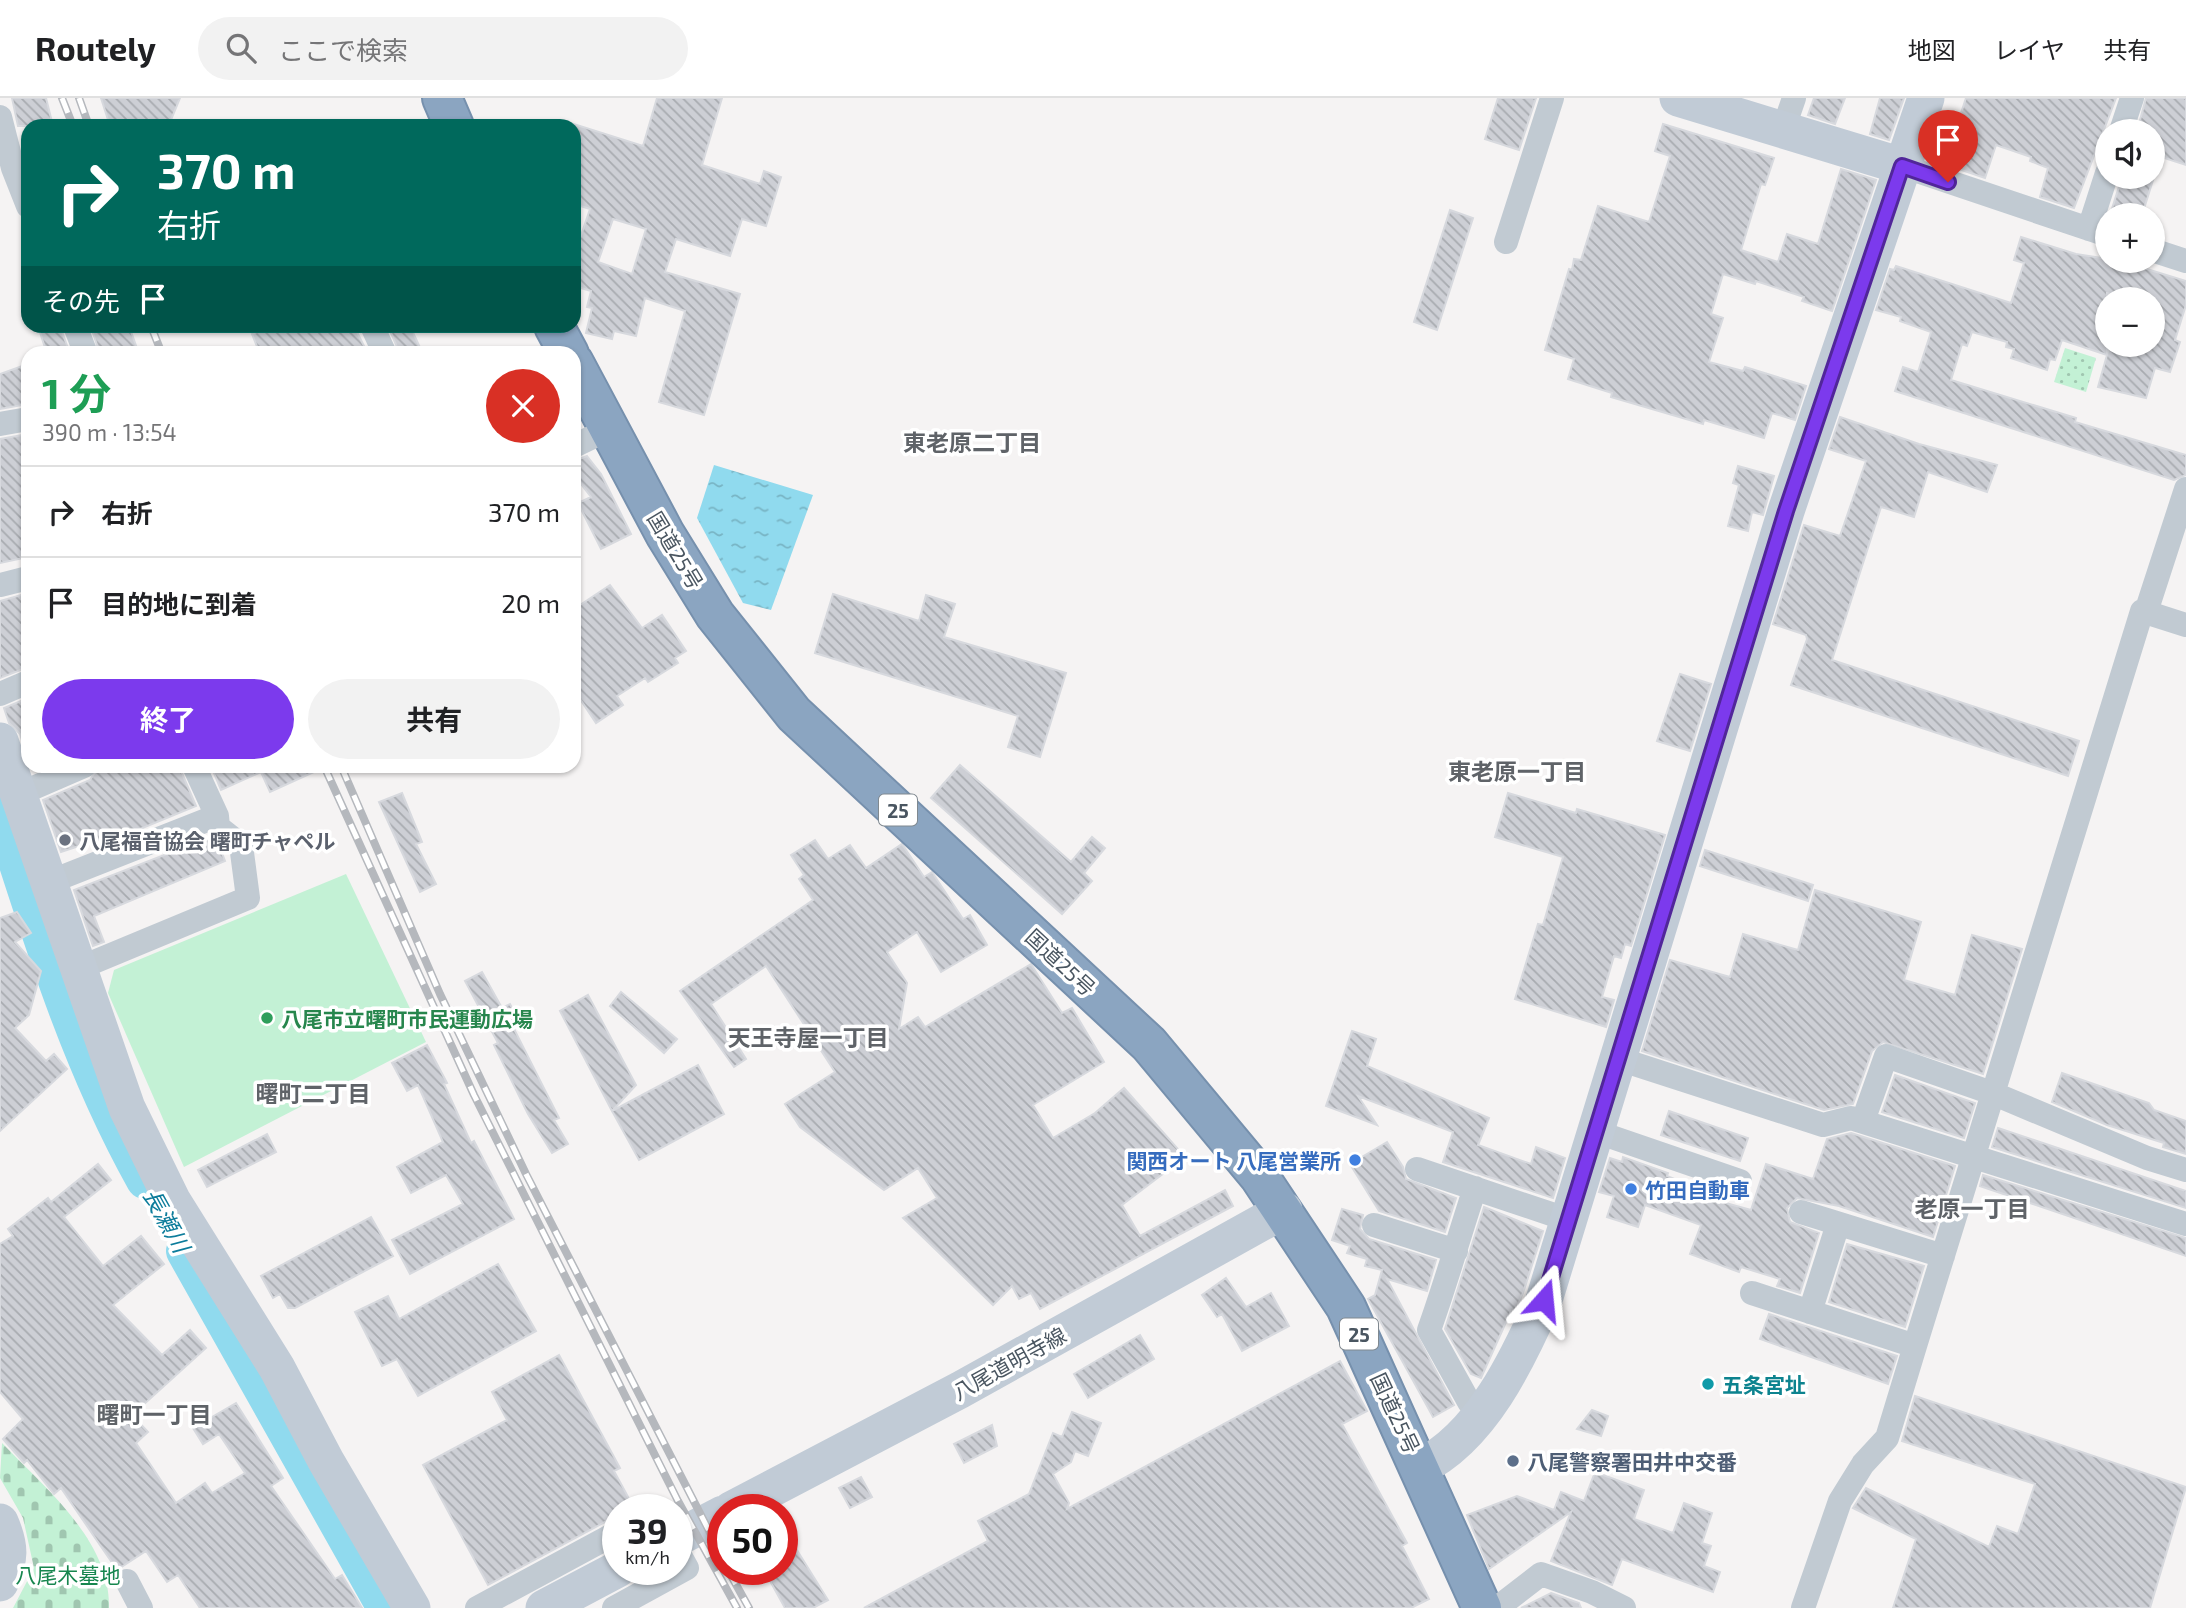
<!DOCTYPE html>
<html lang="ja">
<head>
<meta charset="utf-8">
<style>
	body { margin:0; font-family:"Exo 2","Noto Sans JP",sans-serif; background:#f2f2f2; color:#202124; height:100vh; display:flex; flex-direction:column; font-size:26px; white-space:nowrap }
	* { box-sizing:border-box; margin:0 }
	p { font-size:23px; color:#757577 }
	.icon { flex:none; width:38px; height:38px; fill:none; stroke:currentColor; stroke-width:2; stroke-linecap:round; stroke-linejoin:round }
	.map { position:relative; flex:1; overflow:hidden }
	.panel { position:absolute; left:21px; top:248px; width:560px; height:427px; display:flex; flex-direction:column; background:#fff; border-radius:21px; box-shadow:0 2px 5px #0004 }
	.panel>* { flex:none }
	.top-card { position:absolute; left:21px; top:21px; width:560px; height:214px; border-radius:21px; box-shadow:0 2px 5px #0004; background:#00695c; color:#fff; overflow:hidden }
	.fabs { position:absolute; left:2095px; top:21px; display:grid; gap:14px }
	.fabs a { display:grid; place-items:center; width:70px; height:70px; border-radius:50%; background:#fff; box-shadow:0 2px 5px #0004; font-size:35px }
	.speed { position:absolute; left:602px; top:1396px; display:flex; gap:14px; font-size:35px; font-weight:700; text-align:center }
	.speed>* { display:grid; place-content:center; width:91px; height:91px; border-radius:50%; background:#fff; box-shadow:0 2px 5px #0004; line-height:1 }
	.speed small { font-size:18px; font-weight:400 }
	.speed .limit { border:10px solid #d22; background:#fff; color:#111 }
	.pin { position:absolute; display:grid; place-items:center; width:60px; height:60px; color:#fff; margin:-72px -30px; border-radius:50% 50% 50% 0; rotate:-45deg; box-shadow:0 0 7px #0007 }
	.pin .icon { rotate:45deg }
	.me { position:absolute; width:77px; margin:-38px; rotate:18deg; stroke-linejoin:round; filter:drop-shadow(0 0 5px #0008) }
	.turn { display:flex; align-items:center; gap:24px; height:147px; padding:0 21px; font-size:32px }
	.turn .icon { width:91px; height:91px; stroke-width:2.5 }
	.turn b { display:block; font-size:49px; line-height:60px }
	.then { display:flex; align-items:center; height:66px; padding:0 21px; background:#0003; gap:14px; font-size:26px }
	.round { display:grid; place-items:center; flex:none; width:74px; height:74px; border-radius:37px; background:#f2f2f2 }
	.overview { display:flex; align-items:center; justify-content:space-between; height:119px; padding:0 21px }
	h1 { font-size:42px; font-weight:700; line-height:52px; color:#1e9e55 }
	.cta { display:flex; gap:14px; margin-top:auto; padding:14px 21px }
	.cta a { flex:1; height:80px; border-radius:42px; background:#7c3aed; color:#fff; font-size:28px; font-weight:700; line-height:80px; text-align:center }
	.cta a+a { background:#f2f2f2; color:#202124 }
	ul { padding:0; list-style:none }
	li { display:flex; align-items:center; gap:21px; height:91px; padding:0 21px; border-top:2px solid #e0e0e0 }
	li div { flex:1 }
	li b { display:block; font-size:26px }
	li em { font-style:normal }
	header { display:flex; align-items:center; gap:42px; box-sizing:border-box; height:98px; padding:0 35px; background:#fff; border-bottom:2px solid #e0e0e0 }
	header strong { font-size:33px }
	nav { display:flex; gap:38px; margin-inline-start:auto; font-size:24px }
	.search { width:490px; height:63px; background:#f2f2f2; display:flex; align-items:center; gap:18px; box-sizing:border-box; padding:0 24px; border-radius:38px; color:#757577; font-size:26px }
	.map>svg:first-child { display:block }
	.green { fill:url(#green-dots) }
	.cemetery { fill:url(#cemetery-stones) }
	.pitch { fill:#c3f1d5 }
	.water { fill:url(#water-ripples) }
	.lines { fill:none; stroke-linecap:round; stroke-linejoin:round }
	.river { stroke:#90daee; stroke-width:38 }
	.building { fill:url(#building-back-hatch); stroke:#d7d9de; stroke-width:2; fill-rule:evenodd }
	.highway-casing { stroke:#7690ad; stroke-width:42 }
	.street { stroke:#c1cad2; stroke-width:24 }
	.secondary { stroke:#c1cbd6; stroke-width:37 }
	.highway { stroke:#8ba5c1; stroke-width:38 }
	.rail-casing { stroke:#b5b8bd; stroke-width:8 }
	.rail { stroke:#fff; stroke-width:5; stroke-dasharray:16; stroke-linecap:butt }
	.route-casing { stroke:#51269a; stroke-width:18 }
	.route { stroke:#7c3aed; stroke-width:12 }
	.worship-dot { fill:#6b7280; stroke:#fff; stroke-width:2.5 }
	.leisure-dot { fill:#2e9e5b; stroke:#fff; stroke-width:2.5 }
	.shop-dot { fill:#3f7fe0; stroke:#fff; stroke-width:2.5 }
	.culture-dot { fill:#0f9aa8; stroke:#fff; stroke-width:2.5 }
	.service-dot { fill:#5c6f8a; stroke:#fff; stroke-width:2.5 }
	.labels { text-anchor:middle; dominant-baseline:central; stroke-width:7; stroke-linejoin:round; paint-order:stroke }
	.shield { fill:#fff; stroke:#808990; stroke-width:2 }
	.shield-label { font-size:19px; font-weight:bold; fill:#4a5661 }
	.street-label { font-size:21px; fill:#4a5661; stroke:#fff }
	.worship-label { font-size:21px; font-weight:bold; fill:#5b616d; stroke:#fff; text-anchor:start }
	.leisure-label { font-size:21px; font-weight:bold; fill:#27864d; stroke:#fff; text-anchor:start }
	.shop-label { font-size:21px; font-weight:bold; fill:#366cbe; stroke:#fff; text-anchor:end }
	.culture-label { font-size:21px; font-weight:bold; fill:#0d838f; stroke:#fff; text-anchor:start }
	.service-label { font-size:21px; font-weight:bold; fill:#4e5e75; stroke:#fff; text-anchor:start }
	.park-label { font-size:21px; fill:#17864f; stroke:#fff }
	.neighbourhood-label { font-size:23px; font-weight:bold; fill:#5f6368; stroke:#fff }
	.water-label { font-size:23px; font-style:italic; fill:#0c7c9b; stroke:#fff }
</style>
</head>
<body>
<header>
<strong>Routely</strong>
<div class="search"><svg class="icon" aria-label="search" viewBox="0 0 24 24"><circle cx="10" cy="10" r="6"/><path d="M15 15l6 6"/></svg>ここで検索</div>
<nav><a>地図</a><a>レイヤ</a><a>共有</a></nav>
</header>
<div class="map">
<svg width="2186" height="1510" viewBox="0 0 2186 1510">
	<defs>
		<pattern id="green-dots" width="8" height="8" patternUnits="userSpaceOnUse" patternTransform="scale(1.75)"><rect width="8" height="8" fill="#c3f1d5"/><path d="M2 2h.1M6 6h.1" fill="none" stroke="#a0c6b0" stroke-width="1.8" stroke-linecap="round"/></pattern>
		<pattern id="cemetery-stones" width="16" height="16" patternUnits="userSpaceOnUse" patternTransform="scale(1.75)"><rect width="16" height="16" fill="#c3f1d5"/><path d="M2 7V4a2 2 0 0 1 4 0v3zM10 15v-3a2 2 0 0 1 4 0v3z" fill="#a0c6b0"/></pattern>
		<pattern id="water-ripples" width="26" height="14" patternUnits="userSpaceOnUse" patternTransform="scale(1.75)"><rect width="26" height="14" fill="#90daee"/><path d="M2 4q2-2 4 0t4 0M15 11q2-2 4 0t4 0" fill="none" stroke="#78b4c4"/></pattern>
		<pattern id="building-back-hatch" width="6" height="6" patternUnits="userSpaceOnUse" patternTransform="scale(1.75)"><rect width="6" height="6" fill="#cdcfd5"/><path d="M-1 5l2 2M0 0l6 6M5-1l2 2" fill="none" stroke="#a8abb0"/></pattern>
	</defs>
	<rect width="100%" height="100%" fill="#f5f3f3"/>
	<path class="green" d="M2065,250L2096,260L2086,294L2054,284Z"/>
	<path class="cemetery" d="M2,1345C44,1389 111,1443 109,1510H13L34,1470L23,1420L0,1380Z"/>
	<path class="pitch" d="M346,776L426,944L184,1069L108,895L114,872Z"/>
	<path class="water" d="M714,367L813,397L771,512L743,505L697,420Z"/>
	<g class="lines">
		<path class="river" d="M0,710C41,838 79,964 145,1082
			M185,1153L386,1510"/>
	</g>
	<path class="building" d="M12,0H46L53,28H18Z
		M101,0H180L171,22L152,28H110Z
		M657,0H722L702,67L760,86L764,73L781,79L766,128L742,121L730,158L676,141L665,174L740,196L704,317L659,304L685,213L645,200L636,238L614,233L612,241L586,235L592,210L587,209L591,193L574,188V158L590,111L574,106V26L643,48ZM613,121L646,131L632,176L598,164Z
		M1498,0H1536L1519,52L1485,41Z
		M1814,0H1845L1835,26L1808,17Z
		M1880,0H1904L1889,42L1870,36Z
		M1966,0H2116L2074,110L2040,99L2048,70L2030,63L2031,59L1996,47L1985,80L1944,66Z
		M2146,0H2186V67L2152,56V33H2137Z
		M1663,26L1774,60L1765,87L1761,86L1741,152L1778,164L1787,136L1818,146L1841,71L1876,82L1832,213L1802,203L1804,199L1756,183L1755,186L1723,176L1711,216L1723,220L1709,264L1743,273L1745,269L1806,288L1795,322L1772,315L1764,340L1704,322L1703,326L1611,299L1612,295L1568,281L1574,261L1545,252L1569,171L1572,172L1574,161L1581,162L1598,108L1649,124L1670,58L1655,53Z
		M2122,79H2154L2142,117H2110Z
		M1450,112L1473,120L1437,232L1414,224Z
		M2021,139L2076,156L2121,163L2186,183V207L2175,242L2180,244L2170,274L2155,270L2146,300L2098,289L2107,257L2062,242L2055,262L2050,261L2047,272L2011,260L2014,251L2006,249L2007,244L1972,234L1967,248L1962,246L1951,282L2076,320L2075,324L2186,357V377L2174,382L1895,293L1903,269L1918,274L1931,234L1900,223L1901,219L1876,212L1890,171L1894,172L1896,168L2011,205L2024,165L2014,162ZM2107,195L2127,201H2152V247H2110L2107,256Z
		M38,228H60L70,256H47Z
		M96,228H129L139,256H100L91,229Z
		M273,228H354L368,256H260L252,236Z
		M388,228H410L423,256H400Z
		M28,266V306L0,311V276Z
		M1840,319L1919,346L1997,367L1987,394L1928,374L1914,419L1881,409L1832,562L2079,643L2068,678L1791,587L1807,541L1806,537L1773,526L1804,427L1840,438L1866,363L1829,351Z
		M28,336V459L0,465V341Z
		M587,358L601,376L631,436L601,451L578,405L591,399L574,377V363Z
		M1738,368L1774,378L1763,417L1752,414L1748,433L1728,428L1739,387L1733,385Z
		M610,487L642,530L662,517L686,553L675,560L678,565L648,584L645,580L617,598L623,607L596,625L574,592V511Z
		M28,495V569L0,580V503Z
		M833,496L919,523L926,497L955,506L944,539L1066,575L1040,659L1008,649L1018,618L815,555Z
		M1680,576L1711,586L1690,653L1657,643Z
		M28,600V660L20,636L9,625L4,610Z
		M960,667L1071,764L1092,739L1105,750L1084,775L1092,783L1062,816L931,700Z
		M99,668H179L196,708L94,750L91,744L61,754L43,702L90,682Z
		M211,668H327L270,694L261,674L221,692Z
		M402,695L422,744L416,746L436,786L420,794L379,704Z
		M1508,695L1576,715L1577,711L1665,737L1631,848L1625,846L1621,860L1614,858L1602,899L1614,902L1606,929L1515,901L1538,826L1543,827L1563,759L1495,739Z
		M208,740L212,746L220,750L225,763L94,818L104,844L93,848L74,792Z
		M815,742L828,761L850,747L866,770L902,746L924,779L932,774L963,821L970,817L987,847L941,874L917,834L887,854L907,885L899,931L918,919L925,929L1031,866L1062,915L1072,910L1104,964L1033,1007L1053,1040L1095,1015L1124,990L1185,1059L1122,1107L1140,1138L1225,1092L1233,1108L1040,1211L1031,1195L1019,1201L1012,1188L993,1207L903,1120L937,1100L918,1070L884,1092L800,1029L785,1006L835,974L766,868L711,906L746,961L734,969L680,893L813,802L799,781L804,777L791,757Z
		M1705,752L1813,787L1808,803L1700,768Z
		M1815,792L1921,824L1904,882L1955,897L1972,837L2022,851L1983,976L1883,944L1872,953L1853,1006L1824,1012L1642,953L1670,862L1730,879L1743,836L1798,852Z
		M17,814L31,835L15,844L41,873L29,917L15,930L46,963L54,956L67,971L0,1033V820Z
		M482,874L502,910L510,906L518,921L511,925L559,1020L554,1022L568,1046L552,1055L528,1016L494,947L498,945L465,883Z
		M621,894L677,941L664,955L610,908Z
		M588,897L636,987L612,1013L560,913Z
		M1352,933L1376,941L1367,968L1489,1020L1478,1047L1531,1066L1536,1049L1565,1060L1553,1100L1443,1064L1453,1034L1358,998L1377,1027L1326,1008Z
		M427,947L447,985L444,986L471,1045L474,1043L514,1121L410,1176L392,1142L463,1106L446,1077L411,1095L397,1069L443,1044L418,987L407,993L392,965Z
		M698,967L724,1016L639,1062L612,1013Z
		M2062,975L2149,1005L2154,1012L2186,1023V1056L2163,1049L2164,1045L2107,1027L2052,1004Z
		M1895,977L1975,1005L1964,1040L1882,1014Z
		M1669,1013L1748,1040L1740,1063L1661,1037Z
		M1998,1030L2186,1093V1110L1992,1049Z
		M1851,1035L1955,1068L1933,1139L1839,1108L1797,1100L1787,1110L1790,1124L1819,1135L1800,1195L1777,1188L1780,1181L1741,1169L1739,1174L1690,1156L1701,1127L1645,1107L1638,1129L1607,1119L1614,1098L1599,1094L1610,1060L1622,1064L1623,1059L1668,1075L1667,1078L1682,1084L1679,1092L1751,1112L1766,1066L1813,1081L1827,1041Z
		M267,1036L276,1054L207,1089L198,1072Z
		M1387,1044L1403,1069L1406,1081L1456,1100L1445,1134L1379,1113L1350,1066Z
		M98,1066L111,1082L64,1119L103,1168L141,1138L164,1166L113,1207L162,1257L190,1232L206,1250L132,1317L148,1334L136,1345L176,1405L205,1385L212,1395L245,1375L219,1336L203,1346L193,1330L236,1305L283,1380L271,1388L335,1481L342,1477L362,1510H200L178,1477L167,1484L146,1453L117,1472L61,1390L54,1396L27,1362L24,1365L3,1341L23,1321L0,1294V1146L13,1138L8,1131L48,1100L51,1104Z
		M1983,1077L2186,1140V1158L1980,1088Z
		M1484,1109L1543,1133L1523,1195L1515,1214L1511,1213L1481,1280L1471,1276L1445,1231Z
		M1342,1111L1363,1117L1360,1131L1369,1141L1436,1162L1427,1193L1387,1181L1454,1307L1433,1319L1368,1201L1375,1197L1382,1172L1365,1168L1367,1161L1347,1155L1350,1148L1332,1142Z
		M371,1119L393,1158L295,1210H288L280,1196L273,1200L261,1178Z
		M1847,1146L1924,1168L1905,1229L1829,1204Z
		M498,1166L536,1233L418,1298L397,1261L382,1268L355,1214L388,1198L399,1221Z
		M1226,1180L1246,1209L1271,1195L1289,1228L1242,1253L1222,1216L1217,1219L1202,1197Z
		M1769,1216L1897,1258L1888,1286L1760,1241Z
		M1140,1237L1154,1261L1088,1300L1074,1276Z
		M559,1257L620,1370L614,1373L633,1408L618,1412V1417L488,1487L423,1367L507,1322L492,1294Z
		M1340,1263L1367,1313L1342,1326L1407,1445L1402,1448L1429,1501L1411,1510H864L988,1443L978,1423L1029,1396L1053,1335L1062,1339L1072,1314L1101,1325L1088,1358L1075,1353L1071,1364L1053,1376L1069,1405L1067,1411Z
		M1915,1298L2186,1389L2150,1510H1893L1916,1441L1853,1410L1866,1390L1989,1449L1997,1428L2018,1436L2035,1386L1902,1343Z
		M1592,1312L1608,1318L1601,1338L1577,1331Z
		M992,1327L997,1348L964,1365L954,1346Z
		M1595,1374L1644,1392L1634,1421L1673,1435L1684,1405L1712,1415L1702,1445L1711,1448L1704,1468L1720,1474L1713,1494L1622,1461L1612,1487L1551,1463L1571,1414L1489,1471L1467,1417L1517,1398L1554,1412L1561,1394L1584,1403Z
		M861,1379L872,1399L850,1410L839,1390Z
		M782,1428L828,1502L813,1510H785L764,1472H782Z
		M1551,1495L1579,1505L1581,1510H1521Z"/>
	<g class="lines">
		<g class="highway-casing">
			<path id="highway" d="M442,0L454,28
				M554,228L569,256
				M574,265L665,436L715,517L794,616L1149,946L1259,1078L1346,1209L1482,1510"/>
		</g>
		<path class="street" d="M0,19L13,70L28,108
			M1783,32L1794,0
			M2121,33L2132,0
			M1902,68L2107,137
			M2089,131L2107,75
			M1506,144L1552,0
			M2152,152L2186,163
			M75,228L86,256
			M372,228L385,256
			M0,326L28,321
			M574,348L609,331
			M0,487L28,480
			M2146,514L2186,391
			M0,596L28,584
			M194,668L217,718
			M17,697L84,668
			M47,785L217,718L218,729L241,747L248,800L77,871
			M1619,961L1823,1027L1851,1020L2186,1126
			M1863,1023L1886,958L1992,995L2147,1060L2186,1072
			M1597,1034L1740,1083
			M1417,1071L1569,1122
			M1475,1090C1459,1138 1446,1185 1429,1232L1469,1304L1480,1317
			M1801,1114L1943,1158
			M1374,1127L1456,1153
			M1752,1195L1915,1248L2142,513L2186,527
			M1810,1214L1838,1126
			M127,1483L141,1510
			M477,1510L618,1434
			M614,1510L687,1470L677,1452
			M1497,1510L1541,1476L1592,1494L1624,1510
			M1803,1510L1840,1403L1863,1366L1887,1340L1915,1248"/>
		<path class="secondary" d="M1678,0L1902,68
			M0,643L127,1010L172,1102L277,1270L326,1363L412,1510
			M1420,1369C1481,1340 1518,1261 1544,1202L1786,413L1926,0
			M731,1412L960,1292L1284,1112
			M0,1424C11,1449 10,1461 0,1485
			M677,1440L723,1416
			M544,1510L618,1471"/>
		<use href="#highway" class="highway"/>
		<g class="rail-casing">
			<path id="rail" d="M62,0L73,28
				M79,0L89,28
				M151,228L162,256
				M324,668L474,997L678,1403L737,1510
				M341,668L440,896L526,1076L723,1460
				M728,1472L749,1510"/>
		</g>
		<use href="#rail" class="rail"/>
	</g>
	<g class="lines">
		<g class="route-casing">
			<path id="route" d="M1544,1202L1786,413L1902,68L1948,84"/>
		</g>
		<use href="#route" class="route"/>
	</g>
	<circle class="worship-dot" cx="65" cy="742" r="7"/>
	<circle class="leisure-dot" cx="267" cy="920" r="7"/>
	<g class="shop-dot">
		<circle cx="1355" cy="1062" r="7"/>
		<circle cx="1631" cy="1091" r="7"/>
	</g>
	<circle class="culture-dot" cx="1708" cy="1286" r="7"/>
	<circle class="service-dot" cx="1513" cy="1363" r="7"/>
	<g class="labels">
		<g class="shield">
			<rect x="879" y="696.5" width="38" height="31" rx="5"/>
			<rect x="1340" y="1220.5" width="38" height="31" rx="5"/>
		</g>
		<g class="shield-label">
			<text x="898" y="712">25</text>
			<text x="1359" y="1236">25</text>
		</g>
		<g class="street-label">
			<text transform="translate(676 452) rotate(59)">国道25号</text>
			<text transform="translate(1061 864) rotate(43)">国道25号</text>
			<text transform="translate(1009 1265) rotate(-29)">八尾道明寺線</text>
			<text transform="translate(1396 1315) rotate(65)">国道25号</text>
		</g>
		<g class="worship-label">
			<text x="79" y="742">八尾福音協会 曙町チャペル</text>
		</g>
		<g class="leisure-label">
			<text x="281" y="920">八尾市立曙町市民運動広場</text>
		</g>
		<g class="shop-label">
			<text x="1341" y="1062">関西オート 八尾営業所</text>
			<text x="1645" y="1091" text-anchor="start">竹田自動車</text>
		</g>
		<g class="culture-label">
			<text x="1722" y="1286">五条宮址</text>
		</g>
		<g class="service-label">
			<text x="1527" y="1363">八尾警察署田井中交番</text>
		</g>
		<g class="park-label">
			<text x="68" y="1476">八尾木墓地</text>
		</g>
		<g class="neighbourhood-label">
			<text x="972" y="344">東老原二丁目</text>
			<text x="1517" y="673">東老原一丁目</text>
			<text x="808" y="939">天王寺屋一丁目</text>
			<text x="313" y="995">曙町二丁目</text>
			<text x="1972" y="1110">老原一丁目</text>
			<text x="154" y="1316">曙町一丁目</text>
		</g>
		<g class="water-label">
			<text transform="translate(167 1122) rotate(61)">長瀬川</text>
		</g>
	</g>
</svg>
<div class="fabs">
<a><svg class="icon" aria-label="sound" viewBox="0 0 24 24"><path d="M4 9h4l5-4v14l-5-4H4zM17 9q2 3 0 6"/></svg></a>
<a>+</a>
<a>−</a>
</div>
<div class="speed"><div>39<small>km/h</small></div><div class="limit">50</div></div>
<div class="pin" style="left:1948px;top:84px;background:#d93025"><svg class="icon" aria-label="arrive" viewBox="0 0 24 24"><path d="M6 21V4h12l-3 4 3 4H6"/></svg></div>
<svg class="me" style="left:1544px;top:1202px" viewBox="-20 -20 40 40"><path d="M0-17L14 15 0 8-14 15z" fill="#7c3aed" stroke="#fff" stroke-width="4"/></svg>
<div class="top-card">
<div class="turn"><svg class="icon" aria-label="right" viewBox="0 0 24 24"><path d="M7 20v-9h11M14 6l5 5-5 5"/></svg><div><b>370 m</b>右折</div></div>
<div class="then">その先<svg class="icon" aria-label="arrive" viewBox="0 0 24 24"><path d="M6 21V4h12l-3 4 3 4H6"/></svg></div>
</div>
<section class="panel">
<div class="overview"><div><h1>1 分</h1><p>390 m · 13:54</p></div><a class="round" style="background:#d93025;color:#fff"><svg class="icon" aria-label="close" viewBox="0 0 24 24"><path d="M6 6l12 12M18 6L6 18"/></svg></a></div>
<ul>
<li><svg class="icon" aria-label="right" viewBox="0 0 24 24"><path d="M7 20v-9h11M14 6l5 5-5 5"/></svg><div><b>右折</b></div><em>370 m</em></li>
<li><svg class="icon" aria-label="arrive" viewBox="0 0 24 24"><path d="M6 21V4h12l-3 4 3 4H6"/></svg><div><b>目的地に到着</b></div><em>20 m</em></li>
</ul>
<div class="cta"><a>終了</a><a>共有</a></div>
</section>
</div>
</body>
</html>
